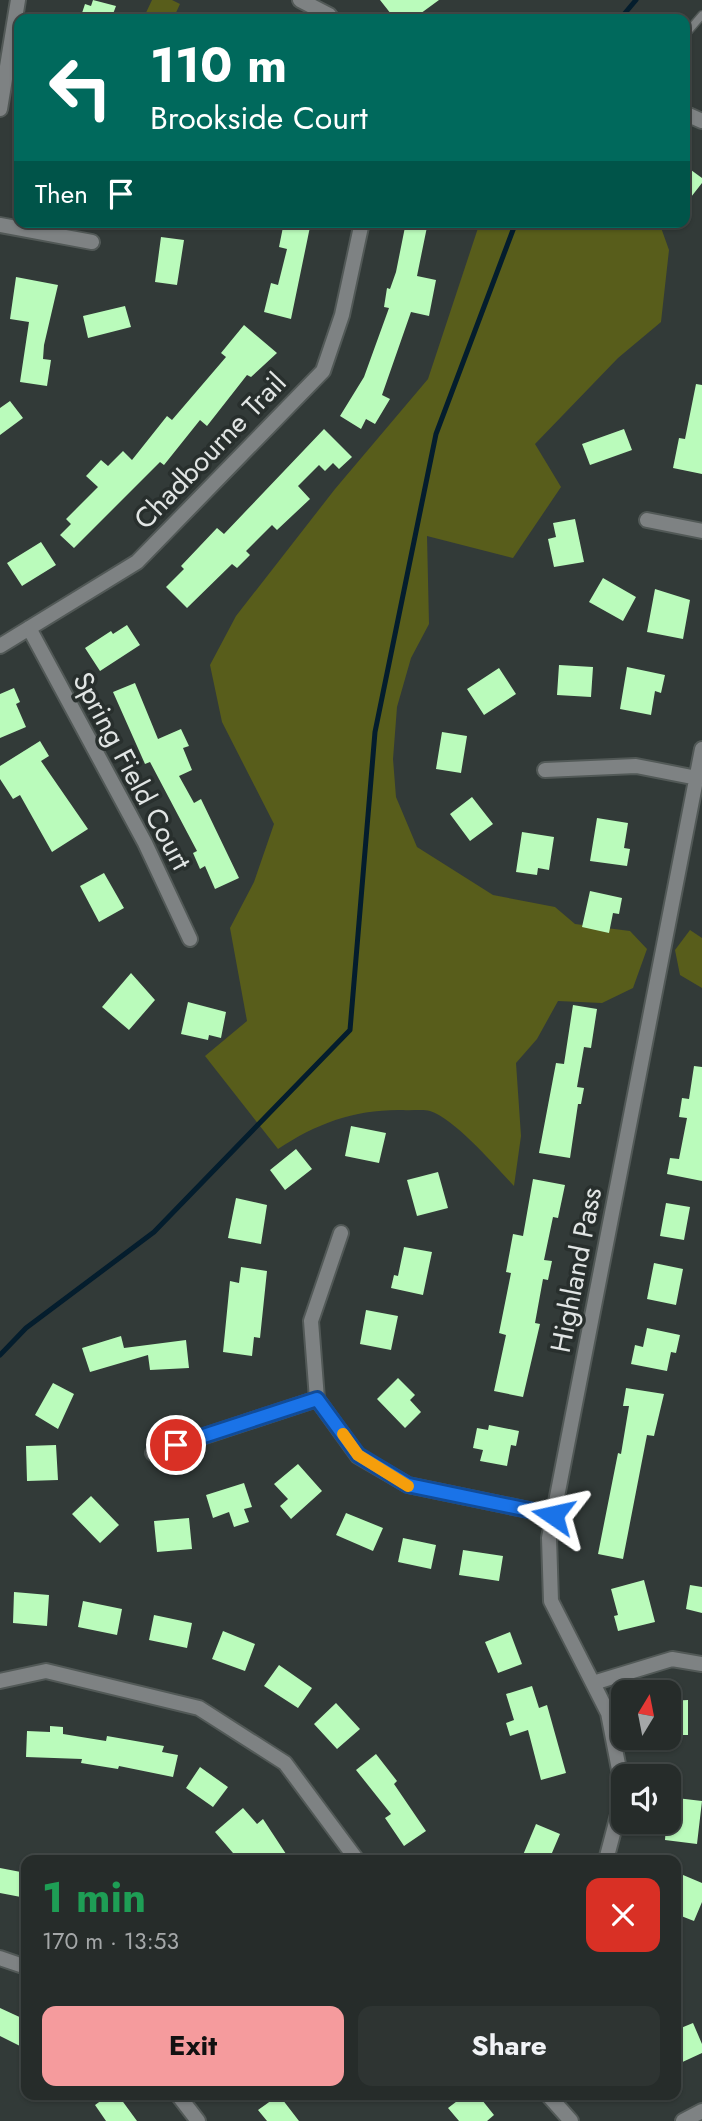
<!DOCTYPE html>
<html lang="en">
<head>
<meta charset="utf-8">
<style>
	body { margin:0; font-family:Jost,sans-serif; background:#2e3432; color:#f1f3f6; height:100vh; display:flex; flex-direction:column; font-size:26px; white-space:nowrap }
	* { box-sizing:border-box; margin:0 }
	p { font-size:23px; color:#a4a7a8 }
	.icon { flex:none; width:38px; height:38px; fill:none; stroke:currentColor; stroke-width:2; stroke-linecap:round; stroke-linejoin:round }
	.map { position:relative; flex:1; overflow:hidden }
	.drawer { position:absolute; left:21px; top:1855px; width:660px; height:245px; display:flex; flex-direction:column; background:#262c2a; border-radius:14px; box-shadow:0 2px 5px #0004,0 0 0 2px #424847 }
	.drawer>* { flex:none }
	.top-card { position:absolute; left:14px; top:14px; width:676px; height:214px; border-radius:14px; box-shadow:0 2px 5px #0004,0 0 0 2px #424847; background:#00695c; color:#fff; overflow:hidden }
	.needle { width:46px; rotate:10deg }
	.controls { position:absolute; left:611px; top:1680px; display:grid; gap:14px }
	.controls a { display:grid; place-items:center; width:70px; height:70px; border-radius:14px; background:#262c2a; box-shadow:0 2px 5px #0004,0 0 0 2px #424847; font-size:35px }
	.pin { position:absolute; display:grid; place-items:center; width:60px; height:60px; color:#fff; margin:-30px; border:4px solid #fff; border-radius:50%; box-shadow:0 2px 7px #0007 }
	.me { position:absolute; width:77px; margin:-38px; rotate:281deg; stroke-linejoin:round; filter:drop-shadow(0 0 5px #0008) }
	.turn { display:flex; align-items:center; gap:24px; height:147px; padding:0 21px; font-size:32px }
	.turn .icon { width:91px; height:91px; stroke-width:2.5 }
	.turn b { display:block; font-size:49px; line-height:60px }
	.then { display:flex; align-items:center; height:66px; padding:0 21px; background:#0003; gap:14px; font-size:26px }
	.round { display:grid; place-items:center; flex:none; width:74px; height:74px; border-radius:14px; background:#2e3432 }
	.head { display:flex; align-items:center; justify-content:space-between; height:119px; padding:0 21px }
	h1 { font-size:42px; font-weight:700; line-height:52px; color:#1e9e55 }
	.cta { display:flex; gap:14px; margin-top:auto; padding:14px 21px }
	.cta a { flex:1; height:80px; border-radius:14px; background:#f59b9d; color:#111; font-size:28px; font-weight:700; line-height:80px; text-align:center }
	.cta a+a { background:#2e3432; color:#f1f3f6 }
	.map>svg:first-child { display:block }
	.green { fill:#585d1b }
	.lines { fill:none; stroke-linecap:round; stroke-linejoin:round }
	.stream { stroke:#041d2d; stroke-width:5 }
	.building { fill:#bafbbb }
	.lane-casing { stroke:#525957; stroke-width:10 }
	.street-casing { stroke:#525957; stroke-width:18 }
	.lane { stroke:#7e8283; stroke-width:7 }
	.street { stroke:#7e8283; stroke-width:14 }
	.route-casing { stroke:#114b97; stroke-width:18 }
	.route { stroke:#1a73e8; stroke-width:12 }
	.slow { stroke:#f59e0b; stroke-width:12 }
	.labels { text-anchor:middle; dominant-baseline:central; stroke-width:7; stroke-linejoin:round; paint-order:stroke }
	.street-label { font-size:28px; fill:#e1e5e4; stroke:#282f2d }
</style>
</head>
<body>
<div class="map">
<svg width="702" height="2121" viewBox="0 0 702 2121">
	<rect width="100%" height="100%" fill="#323a38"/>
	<path class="green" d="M152,0H172L180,4L173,19H143Z
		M480,222H659L669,250L661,322L618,358L535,444L561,487L513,558L427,536L429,624L411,658L397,707L393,759L396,797L417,847L493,895L555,907L575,924L630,931L647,949L633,988L602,1003L558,1001L537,1039L516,1063L521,1136L514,1186C496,1167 455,1119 430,1111C423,1109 411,1111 403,1110C356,1109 317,1123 278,1149L205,1056L247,1021L230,928L254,882L274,824L222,722L210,665L236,616L335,489L428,379Z
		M690,930L702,938V988L680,975L675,950Z"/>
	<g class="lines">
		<path class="stream" d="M620,19L636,0
			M0,1355L26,1328L154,1232L350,1030L375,732L436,434L516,222"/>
	</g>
	<path class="building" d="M93,0L116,6L113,14L122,19H86L81,16L85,4L91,6Z
		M380,0H439L413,19H395Z
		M691,170L702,178V183L684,206V179Z
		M284,222H311L291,319L264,312L271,283L278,285L287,249L279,247Z
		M406,222H428L417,276L436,280L429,316L411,312L382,395L390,399L375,424L366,419L361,429L340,416L364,377L389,308L384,307L387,288L390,289L396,272Z
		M161,237L184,240L177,285L155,282Z
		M16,277L58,285L44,345L43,359L51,360L47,386L20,382L29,322L10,319Z
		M125,306L131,327L88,338L83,316Z
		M244,325L277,353L251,377L247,375L207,426L200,420L164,465L160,462L74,548L60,535L71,524L66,519L98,487L86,476L101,460L108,466L123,451L132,460L167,416L172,420L226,357L221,353Z
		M696,384L702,385V474L673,468L679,438L685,439Z
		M10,401L23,418L0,435V408Z
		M324,429L352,457L339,469L333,463L325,471L319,465L298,486L310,499L277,530L272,525L246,551L250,555L237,568L232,564L187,608L166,587L184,569L181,566L217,528L224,534Z
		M624,429L632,450L590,465L582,444Z
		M575,519L584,562L554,567L548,539L556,537L553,523Z
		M41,542L56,565L22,586L7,563Z
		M603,578L636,597L623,621L589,602Z
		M655,589L690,600L683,639L647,632Z
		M127,625L140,645L100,671L85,648L111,631L113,634Z
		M559,665L593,667L591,697L557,695Z
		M627,667L665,675L661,693L655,691L651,715L620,709Z
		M499,668L516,694L484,715L467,689Z
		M135,683L158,739L181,729L189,746L183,748L192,770L179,776L194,803L201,799L239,878L215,889L205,866L200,869L193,853L197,851L150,762L145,764L113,692Z
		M14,688L20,702L16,704L26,727L0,738V694Z
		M442,732L467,736L461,773L436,769Z
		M40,741L49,756L41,761L88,829L52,852L20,795L13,799L0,779V766Z
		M472,797L493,824L470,841L450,814Z
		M597,818L628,823L624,848L630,849L627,866L590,861Z
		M522,832L554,837L549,870L538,868L537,875L516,872Z
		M104,873L124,908L99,922L80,886Z
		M590,891L622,898L619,914L613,913L609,933L582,927Z
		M131,973L155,1000L129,1030L102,1007Z
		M188,1002L226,1012L221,1038L209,1035L208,1040L181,1034Z
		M573,1005L597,1009L591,1048L584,1047L577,1087L584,1088L581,1104H578L570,1158L539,1153L556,1063L564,1064Z
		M694,1066L702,1067V1181L667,1174L670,1158L679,1159L687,1118L679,1117L682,1098L689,1099Z
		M351,1126L386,1133L379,1163L345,1156Z
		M296,1149L312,1169L285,1190L270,1170Z
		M438,1172L448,1208L417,1216L407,1180Z
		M533,1179L565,1185L558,1218L553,1217L544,1260L552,1261L548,1280L543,1279L535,1323L540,1324L523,1397L494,1391L506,1335L499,1333L511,1273L506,1272L513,1234L523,1236Z
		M236,1198L267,1205L261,1244L228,1238Z
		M666,1203L690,1207L684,1240L660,1236Z
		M404,1247L432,1252L423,1295L391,1288L394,1275L398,1276Z
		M654,1263L683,1269L676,1305L647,1299Z
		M241,1267L267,1271L260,1338L254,1337L252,1356L223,1352L230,1281L239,1283Z
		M366,1310L398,1316L391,1350L360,1344Z
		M647,1328L680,1335L676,1353L671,1352L667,1371L631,1364L635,1345L643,1347Z
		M121,1336L124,1348L186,1340L189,1368L150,1370L148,1355L90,1372L82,1348Z
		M398,1378L415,1395L410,1400L421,1412L405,1428L377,1399Z
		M53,1383L74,1394L58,1429L35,1415Z
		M626,1388L664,1394L654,1436L647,1435L623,1559L598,1554L618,1453L621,1454L629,1406H623Z
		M489,1425L519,1431L516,1446L511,1445L507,1466L480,1461L483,1450L473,1448L477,1428L488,1430Z
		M56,1445L58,1480L27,1481L26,1446Z
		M298,1464L322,1491L291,1519L280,1506L288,1499L274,1484Z
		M244,1483L252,1507L244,1509L249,1522L234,1527L229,1512L213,1518L206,1495Z
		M91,1496L119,1525L100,1543L72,1514Z
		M346,1513L383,1528L373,1551L336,1535Z
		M189,1518L192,1549L157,1552L154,1521Z
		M403,1538L436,1545L431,1569L398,1562Z
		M463,1550L503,1556L499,1581L459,1575Z
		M644,1580L655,1622L618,1631L614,1616L618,1615L611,1589Z
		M690,1585L702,1587V1613L686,1609Z
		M14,1592L49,1595L47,1626L13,1623Z
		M83,1601L122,1609L117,1635L78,1627Z
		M154,1615L192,1623L187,1648L149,1640Z
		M223,1631L255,1644L245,1671L212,1659Z
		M510,1632L522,1664L498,1673L485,1642Z
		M279,1665L312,1688L298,1708L264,1686Z
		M532,1686L539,1708L547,1705L566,1773L541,1780L528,1730L510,1736L506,1723L514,1720L506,1694Z
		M688,1700V1735H668V1701Z
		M336,1703L360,1729L337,1749L314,1724Z
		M50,1726L63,1727V1734L106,1741L107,1736L164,1746L162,1752L178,1755L173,1777L119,1766L118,1769L81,1763L82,1759L26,1757L27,1731L50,1732Z
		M376,1754L397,1781L394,1784L426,1831L404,1846L385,1818L391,1814L356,1770Z
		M200,1767L228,1787L213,1807L186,1788Z
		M668,1797L702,1801L697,1844L665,1840Z
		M243,1808L257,1824L263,1819L290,1860H239L215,1832Z
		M536,1824L560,1834L549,1860H535L523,1855Z
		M0,1868L26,1873V1898L0,1893Z
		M676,1872L702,1883V1902L694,1921L676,1914Z
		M0,2008L26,2020V2039L22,2047L0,2036Z
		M693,2023L702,2044V2053L676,2065V2030Z
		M109,2095H118L137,2121H106L95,2105Z
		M279,2095L299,2121H267L258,2110Z
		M465,2095H478L494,2115L487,2121H459L448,2108Z"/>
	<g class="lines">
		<g class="lane-casing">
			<path id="lane" d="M684,36L702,15"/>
		</g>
		<g class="street-casing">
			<path id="street" d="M300,0L329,15L332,19
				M0,109L18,0
				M684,113L702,121
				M0,225L92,242
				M647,520L702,531
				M29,628L145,843L190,939
				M0,646L137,562L323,371L342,315L362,222
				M545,770L636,766L697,778
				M341,1233L311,1321L317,1399L358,1456L408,1485L553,1515
				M153,1453L317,1399
				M0,1681L46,1671L199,1708L285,1763L357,1860
				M593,1683L672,1659L702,1664
				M623,1790L608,1713L551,1601L549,1538L702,749
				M606,1860L623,1796
				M0,1958L26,1967
				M178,2095L198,2121
				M548,2095L571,2121
				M683,2121L702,2111"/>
		</g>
		<use href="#lane" class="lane"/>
		<use href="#street" class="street"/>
	</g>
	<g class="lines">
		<g class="route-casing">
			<path id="route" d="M176,1445L317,1399L358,1455L408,1485L553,1515"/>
		</g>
		<use href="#route" class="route"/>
		<path class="slow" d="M343,1434L358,1455L408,1486"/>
	</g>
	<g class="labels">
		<g class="street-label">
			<text transform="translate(210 451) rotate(-46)">Chadbourne Trail</text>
			<text transform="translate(132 771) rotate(62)">Spring Field Court</text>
			<text transform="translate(576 1270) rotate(-79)">Highland Pass</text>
		</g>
	</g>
</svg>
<div class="controls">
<a><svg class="needle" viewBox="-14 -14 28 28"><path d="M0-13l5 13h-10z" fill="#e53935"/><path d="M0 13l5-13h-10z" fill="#a4a7a8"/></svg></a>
<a><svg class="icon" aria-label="sound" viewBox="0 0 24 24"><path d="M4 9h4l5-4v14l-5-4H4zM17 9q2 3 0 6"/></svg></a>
</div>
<div class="pin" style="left:176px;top:1445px;background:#d93025"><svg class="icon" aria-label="arrive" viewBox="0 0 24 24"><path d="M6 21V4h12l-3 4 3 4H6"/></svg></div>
<svg class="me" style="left:553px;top:1515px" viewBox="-20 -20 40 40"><path d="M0-17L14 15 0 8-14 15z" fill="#1a73e8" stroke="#fff" stroke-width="4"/></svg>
<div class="top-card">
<div class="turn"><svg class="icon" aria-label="left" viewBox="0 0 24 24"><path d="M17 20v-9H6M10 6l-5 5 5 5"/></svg><div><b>110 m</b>Brookside Court</div></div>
<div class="then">Then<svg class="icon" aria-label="arrive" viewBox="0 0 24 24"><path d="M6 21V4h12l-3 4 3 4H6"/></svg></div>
</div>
<section class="drawer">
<div class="head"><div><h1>1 min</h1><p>170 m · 13:53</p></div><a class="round" style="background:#d93025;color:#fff"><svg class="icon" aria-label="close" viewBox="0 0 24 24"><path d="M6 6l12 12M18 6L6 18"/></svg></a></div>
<div class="cta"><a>Exit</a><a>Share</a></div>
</section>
</div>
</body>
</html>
